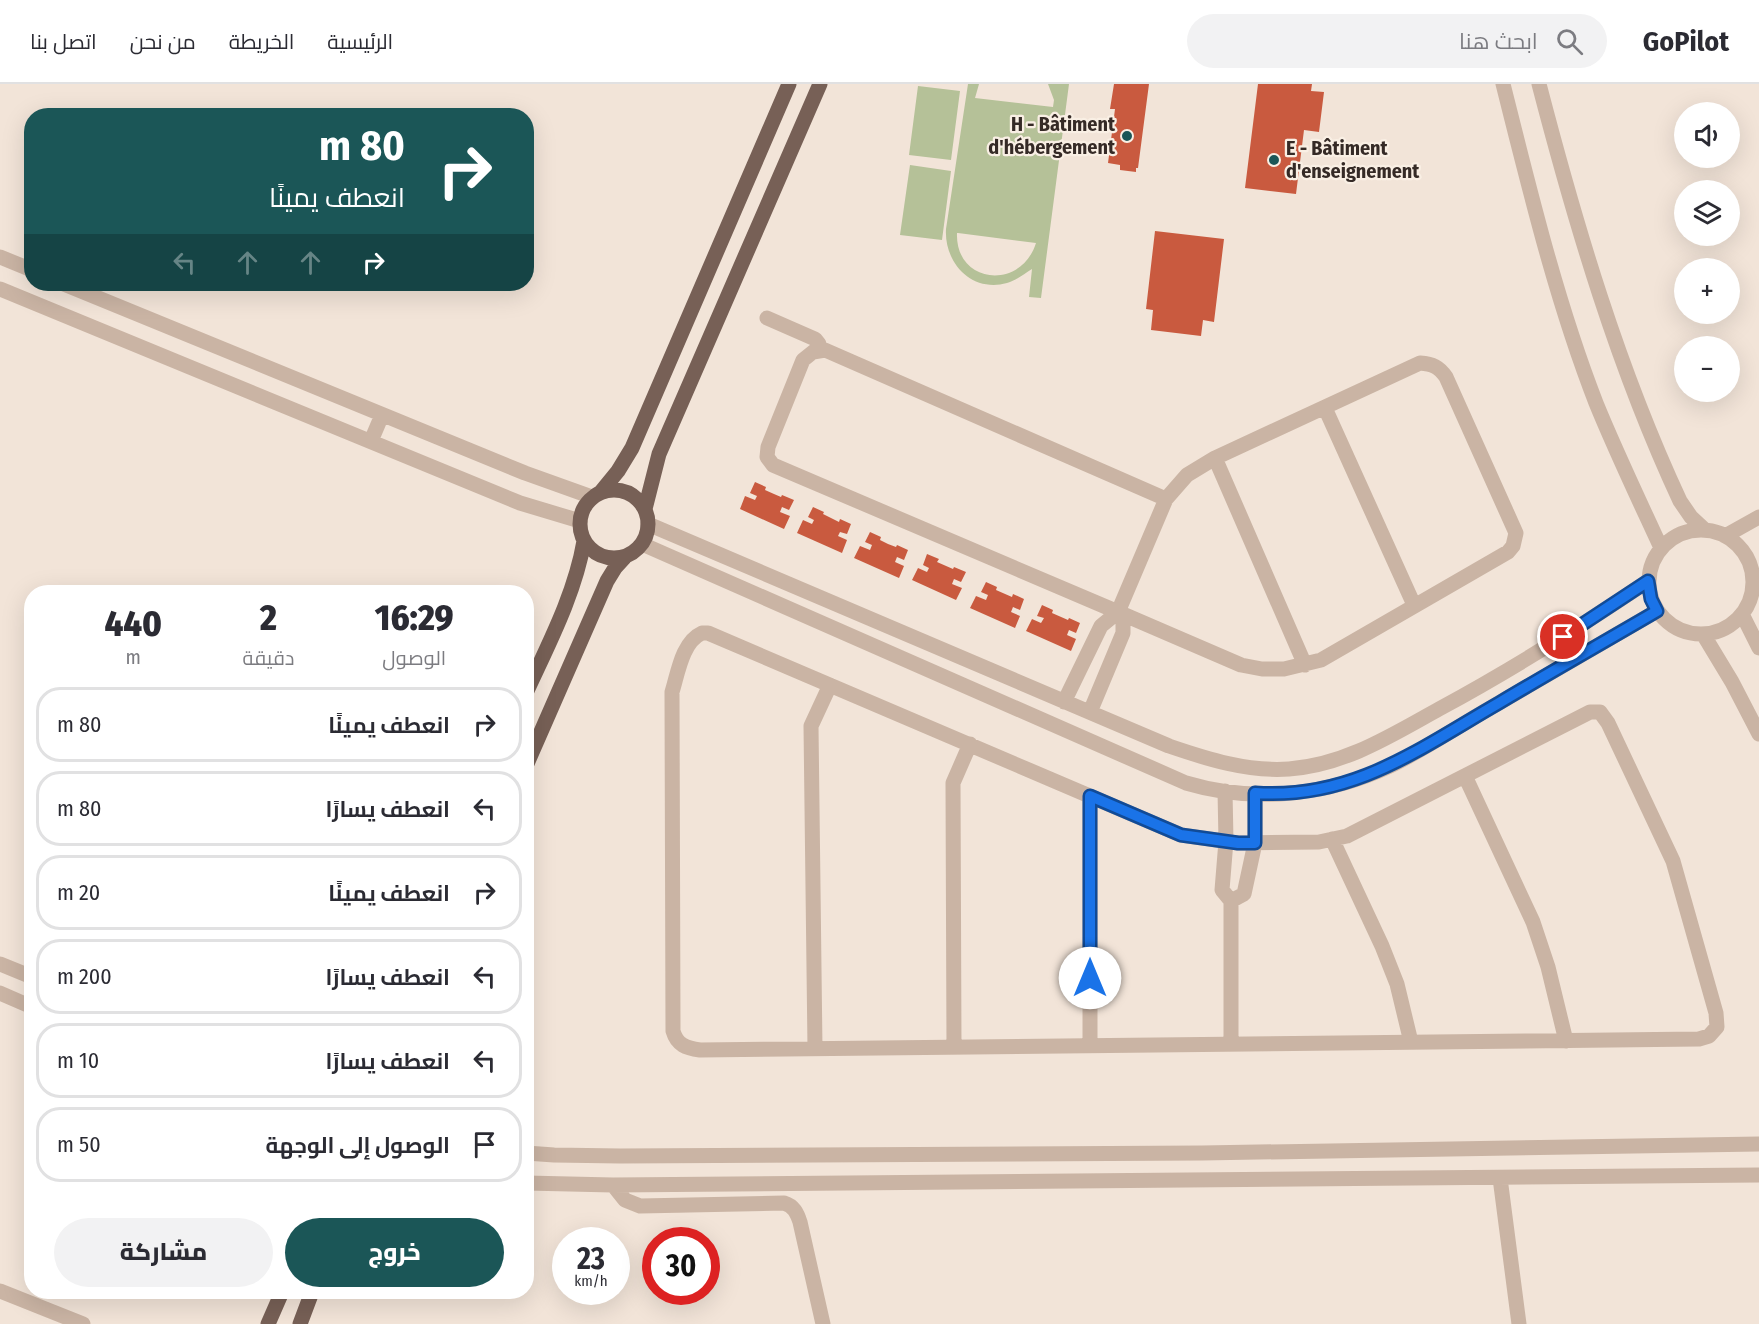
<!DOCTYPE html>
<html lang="ar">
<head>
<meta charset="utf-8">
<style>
	body { margin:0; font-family:"Fira Sans Condensed",Cairo,sans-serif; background:#f2f2f3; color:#2b2b33; direction:rtl; height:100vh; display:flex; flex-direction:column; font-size:22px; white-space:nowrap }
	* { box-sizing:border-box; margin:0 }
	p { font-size:20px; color:#7c7c81 }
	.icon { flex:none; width:33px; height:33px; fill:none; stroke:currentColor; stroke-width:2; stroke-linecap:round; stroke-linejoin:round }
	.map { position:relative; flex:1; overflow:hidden; direction:ltr }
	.drawer { position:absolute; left:24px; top:501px; width:510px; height:714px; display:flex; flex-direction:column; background:#fff; border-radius:24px; box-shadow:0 6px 24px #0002; direction:rtl }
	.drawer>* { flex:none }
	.guide { position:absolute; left:24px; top:24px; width:510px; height:183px; border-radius:24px; box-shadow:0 6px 24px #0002; direction:rtl; background:#1b5657; color:#fff; overflow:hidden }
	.controls { position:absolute; left:1674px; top:18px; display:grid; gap:12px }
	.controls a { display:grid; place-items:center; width:66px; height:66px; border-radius:50%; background:#fff; box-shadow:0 6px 24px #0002; font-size:30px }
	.speed { position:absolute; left:552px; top:1143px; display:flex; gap:12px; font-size:30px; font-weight:700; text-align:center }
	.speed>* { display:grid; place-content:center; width:78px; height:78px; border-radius:50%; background:#fff; box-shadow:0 6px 24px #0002; line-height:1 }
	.speed small { font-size:15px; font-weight:400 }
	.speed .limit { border:9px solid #d22; background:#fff; color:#111 }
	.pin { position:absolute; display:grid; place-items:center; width:51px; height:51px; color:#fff; margin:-26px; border:3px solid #fff; border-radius:50%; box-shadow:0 2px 6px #0007 }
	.me { position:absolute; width:66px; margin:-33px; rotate:0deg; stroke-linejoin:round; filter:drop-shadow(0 0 4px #0008) }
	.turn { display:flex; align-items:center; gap:21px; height:126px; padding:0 30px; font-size:27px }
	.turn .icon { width:78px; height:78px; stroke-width:2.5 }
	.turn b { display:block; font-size:42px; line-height:51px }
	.lanes { display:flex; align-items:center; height:57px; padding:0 30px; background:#0003; justify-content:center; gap:30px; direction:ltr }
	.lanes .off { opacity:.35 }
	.eta { display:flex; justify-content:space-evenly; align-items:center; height:102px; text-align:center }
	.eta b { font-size:36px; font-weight:800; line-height:42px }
	.action { display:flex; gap:12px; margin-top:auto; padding:12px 30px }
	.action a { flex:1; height:69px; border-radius:36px; background:#1b5657; color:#fff; font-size:24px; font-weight:800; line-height:69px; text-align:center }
	.action a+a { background:#f2f2f3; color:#2b2b33 }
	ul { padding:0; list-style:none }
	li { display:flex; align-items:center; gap:18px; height:75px; margin:0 12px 9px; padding:0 18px; border:3px solid #e1e1e2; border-radius:24px }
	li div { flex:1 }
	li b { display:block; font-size:22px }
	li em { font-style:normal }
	header { display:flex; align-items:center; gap:36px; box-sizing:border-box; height:84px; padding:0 30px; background:#fff; border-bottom:2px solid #e1e1e2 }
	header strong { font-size:28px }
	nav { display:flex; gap:33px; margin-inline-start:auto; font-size:21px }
	.search { width:420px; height:54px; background:#f2f2f3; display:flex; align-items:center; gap:15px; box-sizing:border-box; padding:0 21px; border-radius:33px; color:#7c7c81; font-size:22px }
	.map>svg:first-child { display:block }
	.green { fill:#b5c198; fill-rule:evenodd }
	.building { fill:#c95a3f }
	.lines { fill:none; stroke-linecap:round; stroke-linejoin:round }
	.minor { stroke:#cab4a4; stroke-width:15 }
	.major { stroke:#776056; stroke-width:15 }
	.route-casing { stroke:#114b97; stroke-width:15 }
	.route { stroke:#1a73e8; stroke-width:10 }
	.poi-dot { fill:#1b5657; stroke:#f9efe4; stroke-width:2 }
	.labels { text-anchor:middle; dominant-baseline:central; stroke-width:4.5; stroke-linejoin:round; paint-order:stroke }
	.poi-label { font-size:20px; font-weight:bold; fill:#352a26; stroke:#f9efe4; text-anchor:end }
</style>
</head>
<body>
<header>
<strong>GoPilot</strong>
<div class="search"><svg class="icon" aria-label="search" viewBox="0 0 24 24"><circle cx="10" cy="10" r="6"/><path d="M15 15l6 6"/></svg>ابحث هنا</div>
<nav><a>الرئيسية</a><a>الخريطة</a><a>من نحن</a><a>اتصل بنا</a></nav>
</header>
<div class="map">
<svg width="1759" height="1240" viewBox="0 0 1759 1240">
	<rect width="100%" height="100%" fill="#f2e4d8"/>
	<path class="green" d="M968,0H979L975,14L1053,23L1054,16L1048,0H1069L1041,214L1029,213L1032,185C1024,190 1017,196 1007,199C972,209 944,179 946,145ZM957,149H958L1036,159C1021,207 955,200 957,149Z
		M918,2L960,7L951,76L909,71Z
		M910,81L951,87L942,156L900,151Z"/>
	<path class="building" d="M1114,0H1149L1138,84H1136V88L1120,86V81L1108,79L1115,25H1110Z
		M1258,0H1312L1311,7L1324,8L1319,48L1304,46L1296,110L1245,104Z
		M1155,147L1224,155L1214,238L1203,236L1201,252L1151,246L1153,226L1146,225Z
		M755,398L766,403L765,406L774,410L781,413L782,411L794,416L789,426L782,423L780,428L790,432L784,445L740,425L745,412L755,416L757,412L750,409Z
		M813,423L824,428L823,430L839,438L840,435L851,440L847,450L840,448L838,452L847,456L842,469L797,449L803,436L812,440L814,436L808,433Z
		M870,448L881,453L880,456L888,460L896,463L897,461L908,466L904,476L897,473L895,478L904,482L899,494L854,474L860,462L870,466L872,461L865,458Z
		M927,470L939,475L937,478L953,485L954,483L966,488L961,498L954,495L952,500L962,504L956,516L912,496L918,484L927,488L929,484L923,481Z
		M986,498L997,503L996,506L1012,513L1013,510L1024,515L1020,526L1013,523L1011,528L1020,532L1015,544L970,524L976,512L986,516L988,511L981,508Z
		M1042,521L1053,526L1052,529L1068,536L1069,534L1080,539L1076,549L1069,546L1067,551L1076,555L1071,567L1026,547L1032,535L1041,539L1044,534L1037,532Z"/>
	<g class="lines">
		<path class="minor" d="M1503,0C1530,107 1556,216 1596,319C1616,368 1639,416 1661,464
			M1539,0C1576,142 1618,284 1680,417L1691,433L1705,446
			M0,173L32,186
			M64,200L525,389L592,413
			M0,205L520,419L580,437
			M767,234L815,255L819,260V266
			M1420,279C1433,280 1439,283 1446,293L1516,449L1513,462L1508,468L1321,576L1284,585H1262L1241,581L1118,528L1166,415L1187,391L1215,374Z
			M1325,324L1414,521
			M371,357L382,331
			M1215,374L1305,581
			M648,440L1169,662C1207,675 1248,688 1289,685C1345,681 1392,651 1439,625C1511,586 1580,543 1648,497
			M1649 498a52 52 0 1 1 104 0a52 52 0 1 1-104 0Z
			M1725,452L1759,433
			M642,460L1186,699C1253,719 1326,712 1390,682C1424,666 1458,642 1492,623C1547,591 1602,559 1657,527
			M1742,530L1759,564
			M702,549H708L1181,751L1238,759L1319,758L1347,752L1590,628H1600L1608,639L1673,777L1716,929L1717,943L1709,952L1699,955L700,966C686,964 677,961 673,947L672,608C678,589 682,558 702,549Z
			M1703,550L1732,598L1759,650
			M1064,618L1101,542L1118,528
			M1090,628L1123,549V539L1118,528L773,381L767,373L768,363L803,276L813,268L825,266L1166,415
			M1465,692L1533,838L1548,883L1566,957
			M1225,707L1226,757L1222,806L1231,817V960
			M1090,712V962
			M1332,755L1382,862L1397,900L1411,958
			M1231,817L1244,810L1255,759V709
			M0,880L32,893
			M0,909L32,923
			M954,963L953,699L970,660
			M815,965L811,642L830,601
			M526,1069L554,1071L620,1072L1202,1069L1759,1060
			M1500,1094L1519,1240
			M526,1099L613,1101L1759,1091
			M613,1101L625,1116L640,1122L784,1119C794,1122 797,1129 800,1138L823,1240
			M0,1207L83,1240"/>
		<path class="major" d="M580 440a34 34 0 1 1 68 0a34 34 0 1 1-68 0Z
			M600,409L618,387L632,364L789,0
			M645,425L659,370L820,0
			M526,609C548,561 575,510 584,457
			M526,682L607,497L615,484L626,472
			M268,1240L282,1208
			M300,1240L312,1208"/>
	</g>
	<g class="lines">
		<g class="route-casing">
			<path id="route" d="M1090,894V712L1181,751L1238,759H1255V709C1352,716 1419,665 1499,619C1551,588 1604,558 1657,527L1651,515L1648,497L1563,553"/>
		</g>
		<use href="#route" class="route"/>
	</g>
	<g class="poi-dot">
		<circle cx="1127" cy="52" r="6"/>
		<circle cx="1274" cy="76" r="6"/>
	</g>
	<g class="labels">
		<g class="poi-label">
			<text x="1115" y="40">H - Bâtiment<tspan x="1115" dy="23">d'hébergement</tspan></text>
			<text x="1286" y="64" text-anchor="start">E - Bâtiment<tspan x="1286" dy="23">d'enseignement</tspan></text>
		</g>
	</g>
</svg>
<div class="controls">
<a><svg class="icon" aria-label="sound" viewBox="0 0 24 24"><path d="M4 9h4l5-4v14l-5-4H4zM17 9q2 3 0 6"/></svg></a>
<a><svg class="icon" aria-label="layers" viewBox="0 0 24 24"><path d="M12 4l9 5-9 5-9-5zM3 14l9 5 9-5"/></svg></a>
<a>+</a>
<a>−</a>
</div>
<div class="speed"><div>23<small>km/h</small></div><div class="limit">30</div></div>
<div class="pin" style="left:1563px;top:553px;background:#d93025"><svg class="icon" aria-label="arrive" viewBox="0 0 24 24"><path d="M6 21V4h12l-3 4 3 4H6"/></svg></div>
<svg class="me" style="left:1090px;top:894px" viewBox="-20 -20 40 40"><circle r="19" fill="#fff"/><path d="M0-13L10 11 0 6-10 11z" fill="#1a73e8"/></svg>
<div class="guide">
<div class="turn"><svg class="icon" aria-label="right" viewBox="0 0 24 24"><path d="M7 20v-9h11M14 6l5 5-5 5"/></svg><div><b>80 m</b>انعطف يمينًا</div></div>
<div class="lanes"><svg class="icon off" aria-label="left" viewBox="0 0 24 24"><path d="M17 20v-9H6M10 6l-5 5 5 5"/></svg><svg class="icon off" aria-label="ahead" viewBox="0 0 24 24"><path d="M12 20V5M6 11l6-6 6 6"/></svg><svg class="icon off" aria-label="ahead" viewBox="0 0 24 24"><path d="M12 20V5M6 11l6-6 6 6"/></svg><svg class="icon" aria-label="right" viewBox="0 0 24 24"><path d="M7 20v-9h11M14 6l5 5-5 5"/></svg></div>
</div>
<section class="drawer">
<div class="eta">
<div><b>16:29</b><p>الوصول</p></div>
<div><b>2</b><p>دقيقة</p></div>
<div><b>440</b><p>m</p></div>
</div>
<ul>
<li><svg class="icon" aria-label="right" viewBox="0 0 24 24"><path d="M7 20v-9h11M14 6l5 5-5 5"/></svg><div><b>انعطف يمينًا</b></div><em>80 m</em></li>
<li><svg class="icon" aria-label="left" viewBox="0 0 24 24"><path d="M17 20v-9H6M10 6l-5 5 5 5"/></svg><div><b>انعطف يسارًا</b></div><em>80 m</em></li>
<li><svg class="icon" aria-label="right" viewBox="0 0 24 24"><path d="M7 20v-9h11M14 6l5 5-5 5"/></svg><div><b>انعطف يمينًا</b></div><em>20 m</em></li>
<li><svg class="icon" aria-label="left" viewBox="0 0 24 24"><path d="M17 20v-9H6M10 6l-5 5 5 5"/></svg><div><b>انعطف يسارًا</b></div><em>200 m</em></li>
<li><svg class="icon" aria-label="left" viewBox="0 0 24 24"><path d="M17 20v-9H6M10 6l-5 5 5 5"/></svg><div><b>انعطف يسارًا</b></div><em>10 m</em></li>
<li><svg class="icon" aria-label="arrive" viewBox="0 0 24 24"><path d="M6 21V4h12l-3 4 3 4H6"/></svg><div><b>الوصول إلى الوجهة</b></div><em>50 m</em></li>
</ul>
<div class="action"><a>خروج</a><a>مشاركة</a></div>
</section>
</div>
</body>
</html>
